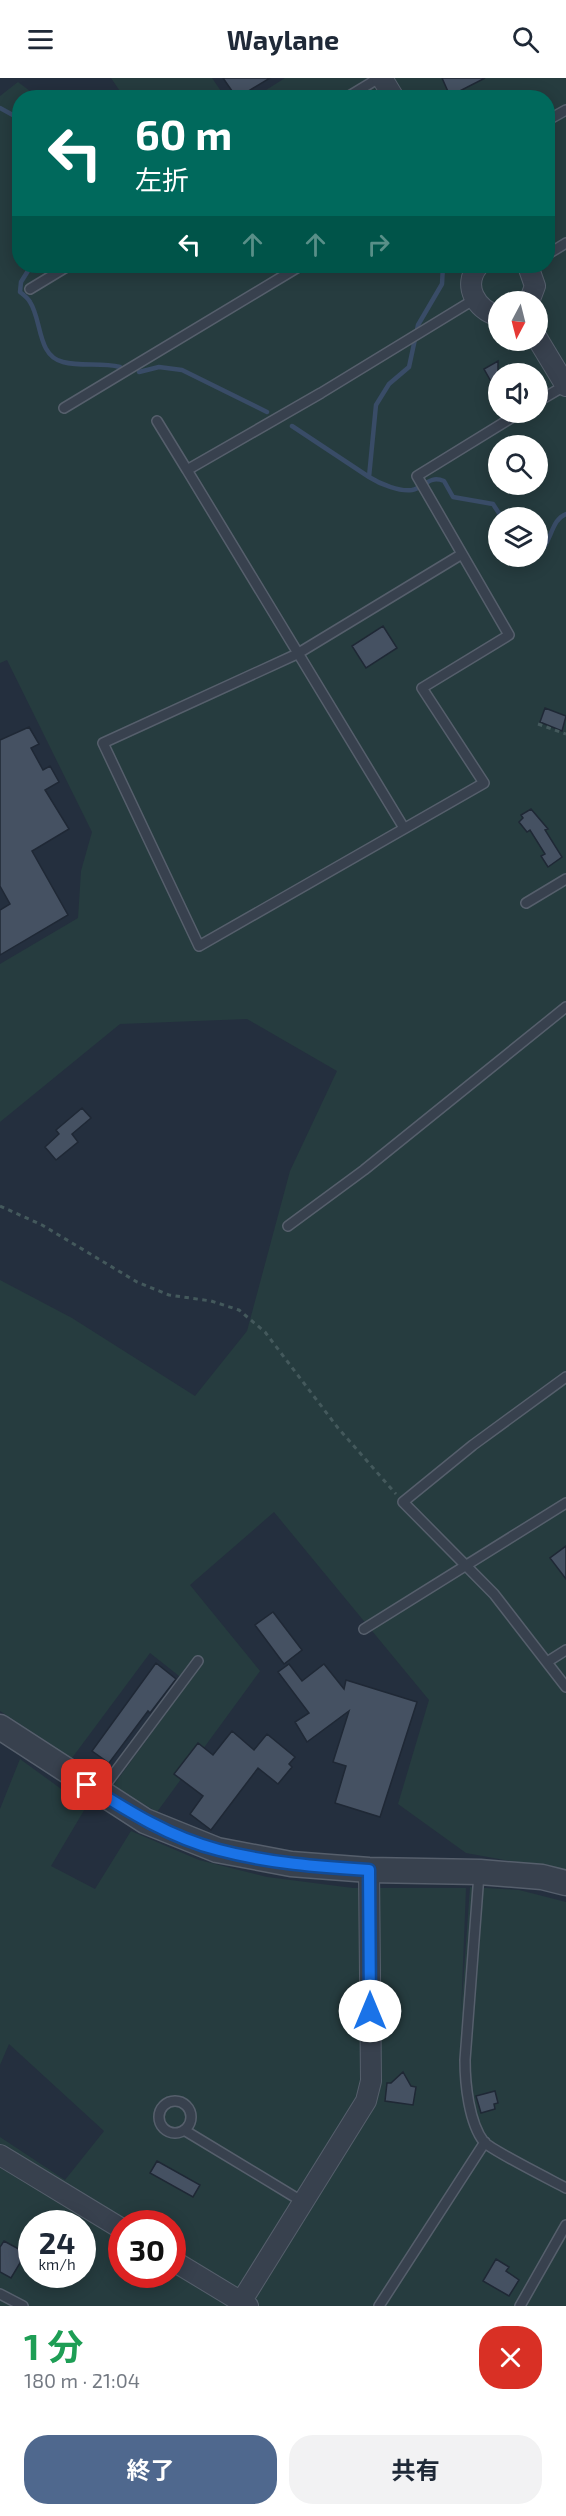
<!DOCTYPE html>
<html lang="ja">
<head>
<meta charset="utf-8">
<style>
	body { margin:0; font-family:"Exo 2","Noto Sans JP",sans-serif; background:#f2f2f3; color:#1f2937; height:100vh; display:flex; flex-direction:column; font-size:22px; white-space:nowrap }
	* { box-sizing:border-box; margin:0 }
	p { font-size:20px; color:#747a83 }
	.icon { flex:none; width:33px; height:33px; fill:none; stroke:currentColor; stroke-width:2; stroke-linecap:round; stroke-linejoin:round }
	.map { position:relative; height:2228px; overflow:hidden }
	.drawer { display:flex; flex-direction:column; background:#fff; flex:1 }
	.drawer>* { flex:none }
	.top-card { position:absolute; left:12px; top:12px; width:543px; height:183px; border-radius:24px; box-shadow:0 3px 15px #0003; background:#00695c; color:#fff; overflow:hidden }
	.needle { width:39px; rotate:187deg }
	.buttons { position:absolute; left:488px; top:213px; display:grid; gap:12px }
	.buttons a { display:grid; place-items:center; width:60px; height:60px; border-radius:50%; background:#fff; box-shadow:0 3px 15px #0003; font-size:30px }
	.speed { position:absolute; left:18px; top:2132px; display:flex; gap:12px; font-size:30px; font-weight:700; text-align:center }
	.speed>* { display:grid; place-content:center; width:78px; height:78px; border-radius:50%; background:#fff; box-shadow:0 3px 15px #0003; line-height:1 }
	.speed small { font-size:15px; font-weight:400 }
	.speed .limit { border:9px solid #d22; background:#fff; color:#111 }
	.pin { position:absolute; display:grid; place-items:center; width:51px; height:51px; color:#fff; margin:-26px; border-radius:12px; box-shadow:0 3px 9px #0006 }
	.me { position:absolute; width:66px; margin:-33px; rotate:0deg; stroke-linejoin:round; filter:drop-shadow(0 0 4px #0008) }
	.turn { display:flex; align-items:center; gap:21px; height:126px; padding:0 24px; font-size:27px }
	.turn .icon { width:78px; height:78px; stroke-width:2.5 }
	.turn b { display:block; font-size:42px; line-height:51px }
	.lanes { display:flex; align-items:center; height:57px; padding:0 24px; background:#0003; justify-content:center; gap:30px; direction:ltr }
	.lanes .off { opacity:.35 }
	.round { display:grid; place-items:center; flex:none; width:63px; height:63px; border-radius:24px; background:#f2f2f3 }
	.overview { display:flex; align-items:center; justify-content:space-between; height:102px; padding:0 24px }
	h1 { font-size:36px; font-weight:700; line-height:45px; color:#1e9e55 }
	.button { display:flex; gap:12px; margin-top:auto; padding:12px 24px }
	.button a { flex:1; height:69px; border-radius:24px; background:#4f688e; color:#fff; font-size:24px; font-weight:700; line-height:69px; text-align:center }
	.button a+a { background:#f2f2f3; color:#1f2937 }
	header { display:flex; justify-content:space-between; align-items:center; height:78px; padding:0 24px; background:#fff; font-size:27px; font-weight:700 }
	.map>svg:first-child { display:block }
	.green { fill:#263c3f; fill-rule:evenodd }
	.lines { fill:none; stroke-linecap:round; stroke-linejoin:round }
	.stream { stroke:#394c67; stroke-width:4.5 }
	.building { fill:#455162; stroke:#1f2835; stroke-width:1.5 }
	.service-casing { stroke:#565f6c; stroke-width:12 }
	.minor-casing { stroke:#565f6c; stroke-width:22 }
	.tertiary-casing { stroke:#565f6c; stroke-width:27 }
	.path { stroke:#44595c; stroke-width:3; stroke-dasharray:4.5 4.5; stroke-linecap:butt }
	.service { stroke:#38414e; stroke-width:9 }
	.minor { stroke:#38414e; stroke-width:20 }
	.tertiary { stroke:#38414e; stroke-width:24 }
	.route-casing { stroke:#114b97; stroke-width:15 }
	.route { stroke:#1a73e8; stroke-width:10 }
</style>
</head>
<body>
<header><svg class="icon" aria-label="menu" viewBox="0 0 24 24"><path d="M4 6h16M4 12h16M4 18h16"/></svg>Waylane<svg class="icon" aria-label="search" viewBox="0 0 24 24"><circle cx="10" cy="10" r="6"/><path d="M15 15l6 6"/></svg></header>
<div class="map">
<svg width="566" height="2228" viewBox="0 0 566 2228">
	<rect width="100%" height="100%" fill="#242f3e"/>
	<path class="green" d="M111,0H212L225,19H124Z
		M285,0H566V1793L466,1775L398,1726L429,1622L274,1434L190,1507L260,1593L157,1734L113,1708L188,1605L150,1575L72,1680L0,1633V1202L72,1240L195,1318L247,1253L290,1093L337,993L247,941L120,946L0,1044V886L78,840L81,793L92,754L7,582L0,585V18L18,4L38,19L20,20V188H548V20L255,19ZM498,224H537V262H498ZM498,296H537V334H498ZM498,368H537V406H498ZM498,440H537V478H498Z
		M20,1681L86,1729L51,1788L95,1811L131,1753L199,1782L267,1799L353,1810H466L461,1935L470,1809L519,1812L566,1824V2228H0V2059L65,2102L104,2053L9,1966L0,1987V1731ZM32,2145H82V2196H32ZM122,2145H172V2196H122Z"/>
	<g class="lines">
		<path class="stream" d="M0,30L20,41
			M31,188L21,204L20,214C24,217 28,220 30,224C42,242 37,278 63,284C82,289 101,284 120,289
			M443,188L442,206L418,247L409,289L389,306L376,327L369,399C380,406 400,414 412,412C425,409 429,397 444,403L453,419L493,426L502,440
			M139,294L159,289L182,292L267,334
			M292,348L369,399
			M537,475C552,467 550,442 566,436"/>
	</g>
	<path class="building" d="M223,0H270L237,20Z
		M442,0H485L450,18Z
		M498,283V316L484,291Z
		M383,548L397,570L366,590L352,568Z
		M545,630L566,638L562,653L540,644Z
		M29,649L39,666L31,670L43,692L50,688L59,704L45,712L69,751L32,773L68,837L0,877V832L10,826L0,808V662Z
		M531,731L548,751L545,752L562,779L548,789L541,778L545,776L530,752L527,754L519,744L523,740L521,737Z
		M82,1030L91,1040L72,1056L78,1064L56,1082L45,1069L59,1056L56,1052Z
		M566,1468V1501L550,1480Z
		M273,1534L302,1572L284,1586L255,1547Z
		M156,1585L176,1601L150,1635L148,1633L109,1685L92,1673Z
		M289,1586L302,1603L324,1586L344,1611L346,1602L417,1624L380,1739L335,1725L346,1688L333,1684L349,1633L307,1664L295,1644L309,1635L278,1594Z
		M232,1653L254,1672L267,1656L295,1679L289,1686L292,1689L278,1706L258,1690L211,1752L190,1736L203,1718L174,1696L198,1665L213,1677Z
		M403,1994L411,2008L416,2009L413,2027L385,2023L387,2005H391Z
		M495,2013L498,2025L494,2026L495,2031L481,2035L476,2018Z
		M157,2083L200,2107L193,2119L150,2095Z
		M4,2163L26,2175L11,2200L0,2194V2169Z
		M496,2181L509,2189L506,2193L519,2202L509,2218L483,2203Z"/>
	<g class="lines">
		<g class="service-casing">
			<path id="service" d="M346,20L379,0
				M548,42L566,32
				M548,176L566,165
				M30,211L68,188
				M537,324L566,307
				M64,330L300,188
				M157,343L187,392
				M462,476L297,576L103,665L199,868L484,705L422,610L509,557L417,398L521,334
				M404,750L187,392L321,315L475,221
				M526,825L566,801
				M288,1148L364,1092L566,929
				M566,1299L473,1367L403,1424L494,1516L566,1609
				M364,1551L566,1425
				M547,1584L566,1572
				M101,1713L198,1583
				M479,1796L465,1982C465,2006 469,2045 484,2064C493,2073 551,2102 566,2110
				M159 2039a16 16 0 1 1 32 0a16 16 0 1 1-32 0Z
				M184,2052L303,2124
				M0,2216L23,2228
				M379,2228L485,2064
				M520,2228L566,2147"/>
		</g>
		<g class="minor-casing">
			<path id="minor" d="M382,0L394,20
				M478,188C462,208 476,231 498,238
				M528,188L535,208L529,224
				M537,260L566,308
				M0,2077L122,2151
				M172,2182L248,2228
				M241,2224L366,2023L371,2003L369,1792"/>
		</g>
		<g class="tertiary-casing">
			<path id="tertiary" d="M0,1649L145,1743L217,1772L291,1786L369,1792L480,1794L542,1799L566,1805"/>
		</g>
		<path class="path" d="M538,646L566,656
			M0,1128L42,1147L137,1204L169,1217L211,1223L239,1232L265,1254L338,1350L396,1416"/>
		<use href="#service" class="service"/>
		<use href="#minor" class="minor"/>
		<use href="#tertiary" class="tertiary"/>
	</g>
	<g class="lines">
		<g class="route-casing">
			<path id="route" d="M87,1707C128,1733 171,1760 219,1772C268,1785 319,1789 369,1792L370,1933"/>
		</g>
		<use href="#route" class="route"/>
	</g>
</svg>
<div class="buttons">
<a><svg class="needle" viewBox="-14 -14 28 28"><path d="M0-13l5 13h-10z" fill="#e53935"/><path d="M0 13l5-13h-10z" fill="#747a83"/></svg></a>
<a><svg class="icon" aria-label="sound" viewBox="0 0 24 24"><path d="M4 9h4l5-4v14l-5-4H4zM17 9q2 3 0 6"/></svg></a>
<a><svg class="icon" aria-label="search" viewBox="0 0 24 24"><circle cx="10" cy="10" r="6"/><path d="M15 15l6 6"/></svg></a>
<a><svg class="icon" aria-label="layers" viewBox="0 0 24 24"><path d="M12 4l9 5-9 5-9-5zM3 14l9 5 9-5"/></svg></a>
</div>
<div class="speed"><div>24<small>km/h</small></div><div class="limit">30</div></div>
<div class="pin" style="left:87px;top:1707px;background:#d93025"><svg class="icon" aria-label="arrive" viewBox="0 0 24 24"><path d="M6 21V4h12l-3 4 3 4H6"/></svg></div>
<svg class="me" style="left:370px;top:1933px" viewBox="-20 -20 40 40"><circle r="19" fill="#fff"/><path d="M0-13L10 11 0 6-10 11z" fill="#1a73e8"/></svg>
<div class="top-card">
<div class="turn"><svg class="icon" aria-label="left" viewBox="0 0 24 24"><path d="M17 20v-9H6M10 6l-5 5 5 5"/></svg><div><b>60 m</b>左折</div></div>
<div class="lanes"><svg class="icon" aria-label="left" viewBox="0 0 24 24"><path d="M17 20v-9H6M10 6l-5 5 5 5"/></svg><svg class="icon off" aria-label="ahead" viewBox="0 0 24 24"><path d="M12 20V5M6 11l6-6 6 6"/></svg><svg class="icon off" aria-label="ahead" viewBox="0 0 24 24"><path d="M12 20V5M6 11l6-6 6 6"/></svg><svg class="icon off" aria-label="right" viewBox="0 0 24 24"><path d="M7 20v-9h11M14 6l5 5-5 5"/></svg></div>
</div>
</div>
<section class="drawer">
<div class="overview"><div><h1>1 分</h1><p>180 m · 21:04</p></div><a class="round" style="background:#d93025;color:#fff"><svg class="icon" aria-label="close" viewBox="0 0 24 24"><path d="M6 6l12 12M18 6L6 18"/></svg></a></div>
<div class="button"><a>終了</a><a>共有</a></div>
</section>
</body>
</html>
